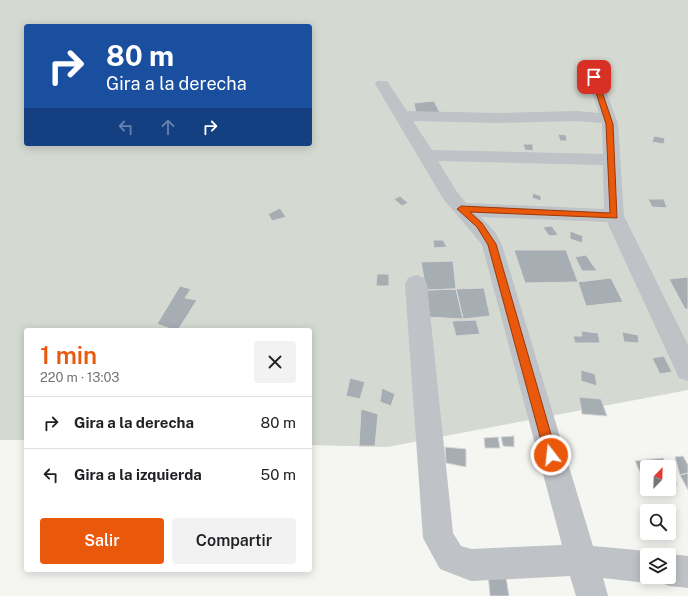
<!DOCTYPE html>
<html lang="es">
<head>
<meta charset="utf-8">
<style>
	body { margin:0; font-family:"Public Sans",sans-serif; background:#f2f2f2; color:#202124; height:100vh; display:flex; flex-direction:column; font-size:15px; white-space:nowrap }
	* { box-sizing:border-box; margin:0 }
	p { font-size:13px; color:#757577 }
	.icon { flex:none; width:22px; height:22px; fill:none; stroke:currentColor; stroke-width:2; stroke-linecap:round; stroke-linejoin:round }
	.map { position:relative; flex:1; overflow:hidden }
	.details { position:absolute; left:24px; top:328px; width:288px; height:244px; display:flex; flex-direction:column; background:#fff; border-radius:4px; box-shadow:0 2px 10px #0003 }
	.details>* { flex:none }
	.banner { position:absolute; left:24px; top:24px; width:288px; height:122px; border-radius:4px; box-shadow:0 2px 10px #0003; background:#1a4fa0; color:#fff; overflow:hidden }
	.needle { width:26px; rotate:23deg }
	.tools { position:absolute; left:640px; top:460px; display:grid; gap:8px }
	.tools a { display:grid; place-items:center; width:36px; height:36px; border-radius:4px; background:#fff; box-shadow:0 2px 10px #0003; font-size:20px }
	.pin { position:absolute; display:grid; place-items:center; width:34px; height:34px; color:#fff; margin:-17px; border-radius:8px; box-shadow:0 2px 6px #0006 }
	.me { position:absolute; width:44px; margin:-22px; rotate:344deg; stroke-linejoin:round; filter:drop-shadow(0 0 3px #0008) }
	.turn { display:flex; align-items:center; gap:14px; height:84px; padding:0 16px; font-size:18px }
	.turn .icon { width:52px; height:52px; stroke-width:2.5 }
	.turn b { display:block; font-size:28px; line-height:34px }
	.lanes { display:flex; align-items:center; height:38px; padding:0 16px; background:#0003; justify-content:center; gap:20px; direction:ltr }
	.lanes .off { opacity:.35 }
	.round { display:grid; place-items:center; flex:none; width:42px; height:42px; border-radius:4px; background:#f2f2f2 }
	.headline { display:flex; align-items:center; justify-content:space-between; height:68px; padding:0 16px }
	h1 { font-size:24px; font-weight:600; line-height:30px; color:#ea580c }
	.action { display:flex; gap:8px; margin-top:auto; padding:8px 16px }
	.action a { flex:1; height:46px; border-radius:4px; background:#ea580c; color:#fff; font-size:16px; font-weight:600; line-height:46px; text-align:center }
	.action a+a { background:#f2f2f2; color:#202124 }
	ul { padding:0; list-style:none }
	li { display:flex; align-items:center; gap:12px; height:52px; padding:0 16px; border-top:1px solid #e0e0e0 }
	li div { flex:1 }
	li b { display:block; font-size:15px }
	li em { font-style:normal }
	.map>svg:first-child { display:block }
	.green { fill:#d4dad2; fill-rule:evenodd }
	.building { fill:#a6adb3; stroke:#d7d7d5 }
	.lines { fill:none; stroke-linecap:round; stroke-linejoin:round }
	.minor { fill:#bfc2c6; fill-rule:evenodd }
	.route { fill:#ea580c; stroke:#983908 }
</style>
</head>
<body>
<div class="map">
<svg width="688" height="596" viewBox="0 0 688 596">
	<rect width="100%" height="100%" fill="#f5f5f2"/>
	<path class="green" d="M0,0H688V390L387,447L310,445V330H26V440H0ZM26,26H310V144H26Z"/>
	<path class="building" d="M434,101L440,113L416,114L414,103Z
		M558,134L566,135L567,141H560Z
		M654,136L665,138L664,144L652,142Z
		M523,144H533V151L525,150Z
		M533,193L541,196V201L532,198Z
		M400,196L408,203L402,206L394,199Z
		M648,199H664L667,208L652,207Z
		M280,208L286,217L272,221L268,214Z
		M552,226L558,235L549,236L543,227Z
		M570,231L583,236L582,243L570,239Z
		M433,240H443L447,247L434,248Z
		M514,250H566L578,282L525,283Z
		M586,255L597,271H582L575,257Z
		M453,261L456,289L426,290L421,262Z
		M377,274H389V286H376Z
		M688,277V309H685L669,279Z
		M611,278L623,302L586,306L578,282Z
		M180,286L191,289L185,298L197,300L178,330H174L157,324Z
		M484,288L490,316L463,319L456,289Z
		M456,289L463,319L428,317L426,290Z
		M476,320L480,334L456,336L452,321Z
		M581,331L598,333L600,343H575L573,336H582Z
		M622,332L638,335L639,343L624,342Z
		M664,356L672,372L660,374L652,358Z
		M581,370L595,374L597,386L581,381Z
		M350,378L365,382L360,399L346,396Z
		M382,388L395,394L391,406L380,402Z
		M579,397L601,399L607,416L582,414Z
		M361,409L378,414L375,446H359Z
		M514,436V447L503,446L501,437Z
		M498,437L500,448H485L484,438Z
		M445,447L466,449V467L446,463Z
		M683,456L688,465V473L680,475L675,457Z
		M663,458L668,467H647V487L635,461Z
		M669,470L677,485L669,486Z
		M688,473V490L680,475Z
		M488,573L506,577L509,596H490Z"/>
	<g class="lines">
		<path class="minor" d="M594,73L599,74L601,77L618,124L624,216L688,345V381L679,378L607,222L481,217L495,232L502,245L593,546L647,551L656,555H647V577H669V555H667L669,554L688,556V588L669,586L658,581L657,579L647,583L603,578L608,596H576L570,576L471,581L440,569L423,538L405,284L408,278L416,275L424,278L427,284L453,533L461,546L471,549L562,545L482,245L470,230L444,200L375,84L377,81H387L407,111L499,113L576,111L599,113L587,77L589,74ZM413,121L499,123L576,121L602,123L603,154L432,150ZM438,161L603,165L604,209L466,203L457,192Z"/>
	</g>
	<path class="route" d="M594,75L597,77L613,124L617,218L470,212L482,223L496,244L557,455L555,459L551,461L547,459L545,455L488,245L477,227L457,209L461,206L610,213L606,124L591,77Z"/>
</svg>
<div class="tools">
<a><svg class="needle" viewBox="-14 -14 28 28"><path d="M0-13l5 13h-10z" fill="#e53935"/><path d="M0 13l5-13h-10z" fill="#757577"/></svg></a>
<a><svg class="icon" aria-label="search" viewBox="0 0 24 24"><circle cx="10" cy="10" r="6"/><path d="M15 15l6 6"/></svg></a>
<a><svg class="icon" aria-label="layers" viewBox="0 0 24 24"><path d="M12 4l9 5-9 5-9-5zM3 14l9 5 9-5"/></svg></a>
</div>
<div class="pin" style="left:594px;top:77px;background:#d93025"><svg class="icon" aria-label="arrive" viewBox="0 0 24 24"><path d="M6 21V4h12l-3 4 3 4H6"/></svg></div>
<svg class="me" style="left:551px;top:455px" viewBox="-20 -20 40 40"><circle r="17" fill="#ea580c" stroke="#fff" stroke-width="3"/><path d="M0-11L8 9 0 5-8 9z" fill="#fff"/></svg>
<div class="banner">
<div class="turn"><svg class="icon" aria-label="right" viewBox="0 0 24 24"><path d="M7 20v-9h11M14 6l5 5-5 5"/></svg><div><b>80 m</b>Gira a la derecha</div></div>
<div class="lanes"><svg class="icon off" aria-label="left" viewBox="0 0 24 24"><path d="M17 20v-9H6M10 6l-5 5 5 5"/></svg><svg class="icon off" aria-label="ahead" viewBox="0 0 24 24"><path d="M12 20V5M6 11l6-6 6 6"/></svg><svg class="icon" aria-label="right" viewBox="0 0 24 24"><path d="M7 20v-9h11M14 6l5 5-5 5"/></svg></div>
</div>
<section class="details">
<div class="headline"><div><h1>1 min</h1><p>220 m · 13:03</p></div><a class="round"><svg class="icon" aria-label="close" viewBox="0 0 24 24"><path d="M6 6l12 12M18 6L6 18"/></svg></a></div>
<ul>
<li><svg class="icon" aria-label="right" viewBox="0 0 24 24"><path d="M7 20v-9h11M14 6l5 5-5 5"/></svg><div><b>Gira a la derecha</b></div><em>80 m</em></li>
<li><svg class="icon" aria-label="left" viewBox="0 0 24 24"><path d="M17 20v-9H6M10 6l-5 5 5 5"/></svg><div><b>Gira a la izquierda</b></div><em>50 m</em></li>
</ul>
<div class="action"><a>Salir</a><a>Compartir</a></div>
</section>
</div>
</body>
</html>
